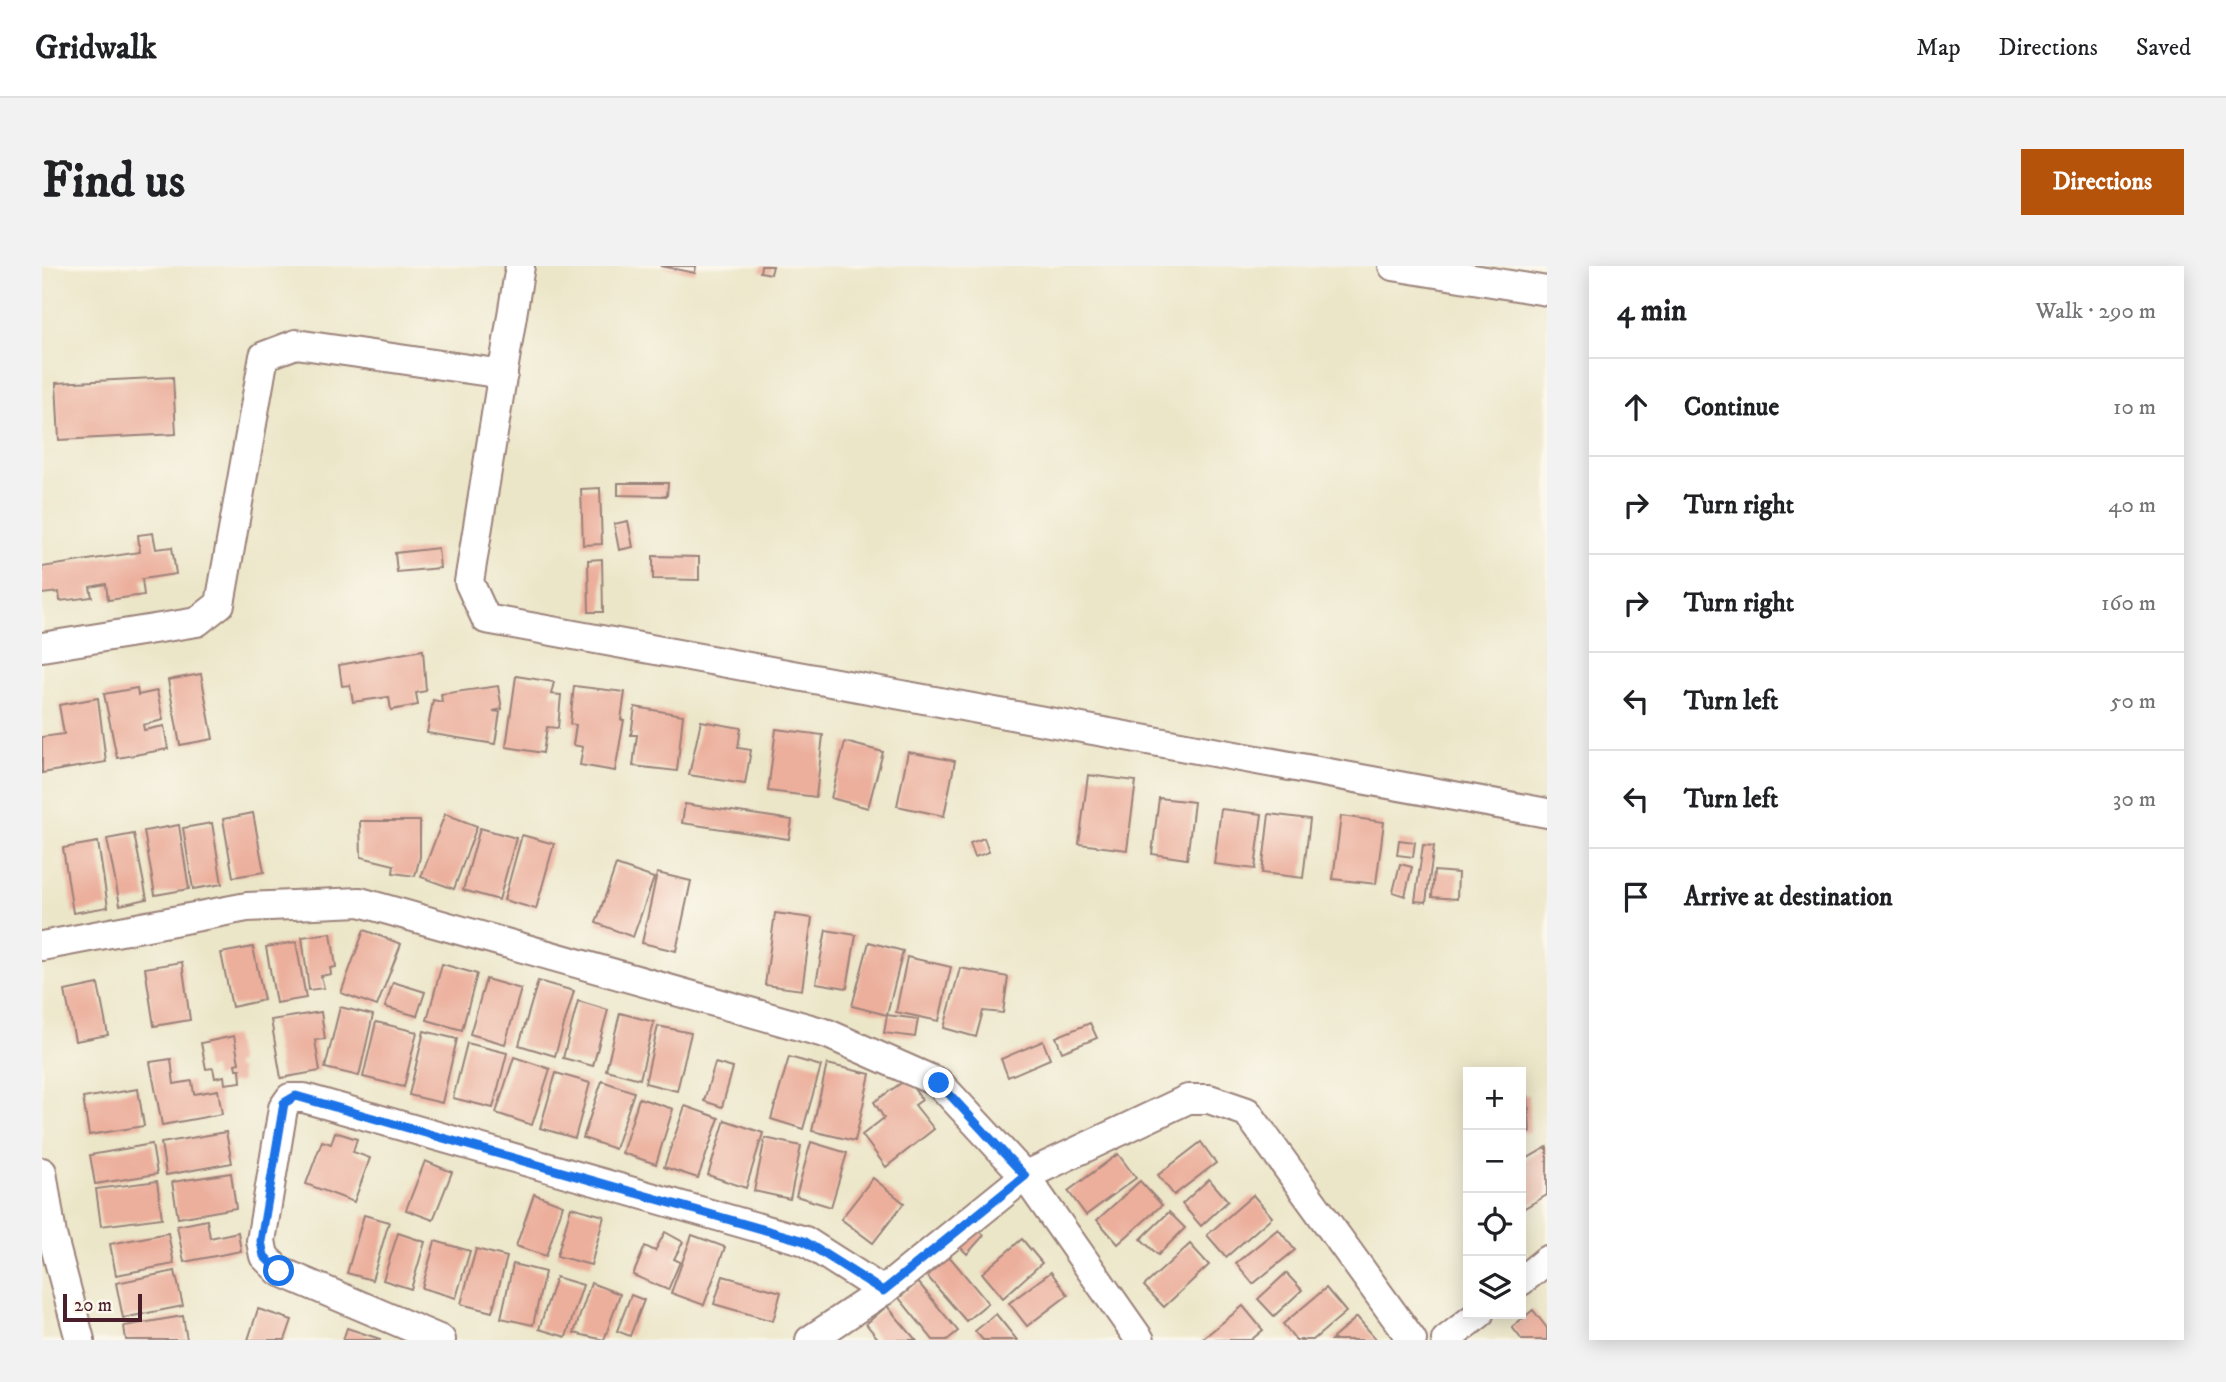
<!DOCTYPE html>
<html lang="en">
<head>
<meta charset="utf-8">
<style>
	body { margin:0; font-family:"IM FELL DW Pica",serif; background:#f2f2f2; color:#202124 }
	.controls { position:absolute; right:21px; bottom:21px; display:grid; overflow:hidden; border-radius:0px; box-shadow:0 4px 18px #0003 }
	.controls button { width:63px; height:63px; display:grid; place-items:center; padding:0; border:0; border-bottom:2px solid #e0e0e0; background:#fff; color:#202124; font:35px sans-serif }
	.scale { position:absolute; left:21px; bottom:18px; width:79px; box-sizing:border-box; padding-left:7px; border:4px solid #4a1f2b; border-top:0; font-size:19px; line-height:24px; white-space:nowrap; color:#4a1f2b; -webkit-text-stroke:5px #fbf7ec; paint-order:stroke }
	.stop { position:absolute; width:21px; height:21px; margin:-16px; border:5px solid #1a73e8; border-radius:50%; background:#fff }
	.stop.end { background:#1a73e8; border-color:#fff; box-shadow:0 2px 7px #0008 }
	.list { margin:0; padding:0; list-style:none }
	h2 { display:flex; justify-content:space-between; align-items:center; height:91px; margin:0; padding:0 28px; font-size:30px }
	h2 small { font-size:23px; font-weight:400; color:#757577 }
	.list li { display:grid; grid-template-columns:46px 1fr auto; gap:21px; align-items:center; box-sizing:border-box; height:98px; padding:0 28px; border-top:2px solid #e0e0e0 }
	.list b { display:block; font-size:26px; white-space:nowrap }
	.list em { font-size:23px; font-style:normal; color:#757577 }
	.icon { flex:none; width:38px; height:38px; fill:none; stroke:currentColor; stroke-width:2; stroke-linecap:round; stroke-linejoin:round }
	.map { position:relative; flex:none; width:1505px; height:1074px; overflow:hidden; border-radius:0px }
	header { display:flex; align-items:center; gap:42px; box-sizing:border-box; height:98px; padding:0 35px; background:#fff; border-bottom:2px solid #e0e0e0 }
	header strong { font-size:33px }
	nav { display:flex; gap:38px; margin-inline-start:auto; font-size:24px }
	.intro { display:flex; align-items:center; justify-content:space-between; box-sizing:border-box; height:168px; padding:0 42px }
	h1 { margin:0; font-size:49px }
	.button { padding:18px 32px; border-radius:0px; background:#b45309; color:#fff; font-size:24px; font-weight:700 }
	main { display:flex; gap:42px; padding:0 42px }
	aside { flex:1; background:#fff; border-radius:0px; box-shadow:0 4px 18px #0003 }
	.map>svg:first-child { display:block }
</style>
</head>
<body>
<header>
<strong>Gridwalk</strong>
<nav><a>Map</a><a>Directions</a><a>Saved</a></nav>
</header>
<div class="intro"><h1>Find us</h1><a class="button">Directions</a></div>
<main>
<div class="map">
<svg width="1505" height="1074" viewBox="0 0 1505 1074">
	<rect width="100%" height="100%" fill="#fbf7ec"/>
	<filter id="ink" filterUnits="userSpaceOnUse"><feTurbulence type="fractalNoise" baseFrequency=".0143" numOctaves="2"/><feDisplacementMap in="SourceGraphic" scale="14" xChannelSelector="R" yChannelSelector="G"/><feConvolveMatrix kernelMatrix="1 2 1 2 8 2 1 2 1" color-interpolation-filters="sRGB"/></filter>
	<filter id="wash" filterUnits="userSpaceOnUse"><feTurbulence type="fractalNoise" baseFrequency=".00686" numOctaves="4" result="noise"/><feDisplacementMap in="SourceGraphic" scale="28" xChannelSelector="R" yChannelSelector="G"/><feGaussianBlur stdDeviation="1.57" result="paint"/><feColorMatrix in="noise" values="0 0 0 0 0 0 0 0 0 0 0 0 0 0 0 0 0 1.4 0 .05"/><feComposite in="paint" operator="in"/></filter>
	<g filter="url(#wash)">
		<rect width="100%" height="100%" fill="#ece6c9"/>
		<g id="blocks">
			<g fill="#ecaf9c">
				<path d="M618,0H654L653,7Z"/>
				<path d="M719,0H731L729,8L718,6Z"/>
				<path d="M131,111L134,168L17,174L14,117Z"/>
				<path d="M576,217H626L625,230L576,229Z"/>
				<path d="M558,222L560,278L541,279L539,223Z"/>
				<path d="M586,255L591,281L577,284L572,258Z"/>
				<path d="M111,267L114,283L130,281L134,308L100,313L102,329L66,334L64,318L48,321L50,331L18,335L17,326L0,328V301L98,286L96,269Z"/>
				<path d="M396,282L398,302L355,306L353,287Z"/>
				<path d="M611,290L657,291V314L611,313Z"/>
				<path d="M560,293L561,346H547L546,294Z"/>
				<path d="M381,384L384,425L374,427L376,439L349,444L347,431L311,436L308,419L300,420L297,399Z"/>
				<path d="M159,408L171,473L138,479L126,414Z"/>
				<path d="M474,410L512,416L509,428L519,429L516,462L505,461L501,487L464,481Z"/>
				<path d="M456,420L460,443L451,445L458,446L453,478L385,467L391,434L400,436L399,428Z"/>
				<path d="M532,420L583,426L579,454H582L573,505L538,499L541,481L531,479L534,459L528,458Z"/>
				<path d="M95,422L96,429L115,425L121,454L101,459L102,464L122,460L126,483L75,492L62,428Z"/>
				<path d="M56,432L64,496L0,507V471L22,468L17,439Z"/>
				<path d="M593,441L641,449L635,505L591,500L595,469H589Z"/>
				<path d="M659,455L699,462L696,482L709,484L703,518L647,509Z"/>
				<path d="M734,463L781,469L774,531L726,525Z"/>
				<path d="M803,476L841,486L826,542L789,532Z"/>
				<path d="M866,486L913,495L902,550L855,540Z"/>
				<path d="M1046,509L1094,515L1085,584L1037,578Z"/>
				<path d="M1117,532L1152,536L1145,593L1110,588Z"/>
				<path d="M643,538L750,554L747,573L640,557Z"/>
				<path d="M1179,543L1220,548L1213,603L1172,598Z"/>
				<path d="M211,547L222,606L191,611L181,553Z"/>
				<path d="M403,548L435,560L412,623L379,611Z"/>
				<path d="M1227,548L1268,553L1261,612L1220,607Z"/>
				<path d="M1299,550L1342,556L1334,618L1291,613Z"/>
				<path d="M318,555H378V591L373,610L351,607L352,599L319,591Z"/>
				<path d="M170,557L180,618L151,623L141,562Z"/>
				<path d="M137,559L147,623L113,629L102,565Z"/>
				<path d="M438,562L474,572L457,634L421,624Z"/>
				<path d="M92,568L105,633L78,639L65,573Z"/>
				<path d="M480,569L512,578L494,643L462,634Z"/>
				<path d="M942,572L947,586L933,591L928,577Z"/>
				<path d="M1357,574L1373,576L1371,591L1355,589Z"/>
				<path d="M56,576L66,641L31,647L21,582Z"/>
				<path d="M1381,579L1392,580L1384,636L1373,635Z"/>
				<path d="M1358,598L1370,601L1363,630L1351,626Z"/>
				<path d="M574,599L612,612L591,671L554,657Z"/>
				<path d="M1392,605L1416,607L1415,633L1390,631Z"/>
				<path d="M615,607L649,615L634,685L600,677Z"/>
				<path d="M733,647L770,652L760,724L723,719Z"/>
				<path d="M322,664L359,678L335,740L299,727Z"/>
				<path d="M784,664L814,669L805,722L774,717Z"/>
				<path d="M289,667L294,701L288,702L289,708L279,710L282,722L267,724L260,671Z"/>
				<path d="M254,676L264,732L234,737L224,681Z"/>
				<path d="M827,676L861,685L845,749L810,740Z"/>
				<path d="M211,681L222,734L190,741L179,687Z"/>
				<path d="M865,691L909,701L897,755L854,746Z"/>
				<path d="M140,696L148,754L112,760L103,702Z"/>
				<path d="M400,698L435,708L420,764L385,754Z"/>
				<path d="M918,702L966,711L961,747L941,745L934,771L902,762Z"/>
				<path d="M444,713L479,723L463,778L428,768Z"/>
				<path d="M496,715L532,725L513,790L477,779Z"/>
				<path d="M351,716L383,726L375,750L343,741Z"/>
				<path d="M56,718L66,769L33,775L23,725Z"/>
				<path d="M536,735L566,744L551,800L521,792Z"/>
				<path d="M298,741L331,749L317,810L283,802Z"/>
				<path d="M279,746L283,773L273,774L278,805L239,812L229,754Z"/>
				<path d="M578,747L612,756L598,813L564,804Z"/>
				<path d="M845,749L876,753L873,771L842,767Z"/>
				<path d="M334,756L375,766L362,821L321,811Z"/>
				<path d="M1048,757L1055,772L1020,786L1014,771Z"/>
				<path d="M616,760L649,767L635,825L603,817Z"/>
				<path d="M382,765L415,773L400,837L367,829Z"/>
				<path d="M192,770L197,797L193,798L194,803H198L199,816L183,818L182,810L173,812L171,802L164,803L159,777Z"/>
				<path d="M1001,775L1008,793L966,811L959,793Z"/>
				<path d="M425,777L465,787L451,842L411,832Z"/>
				<path d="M472,791L508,803L490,859L454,847Z"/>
				<path d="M747,791L779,800L761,863L729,853Z"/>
				<path d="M129,793L132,818L150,815L152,828L176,824L180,848L120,859L108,796Z"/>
				<path d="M673,797L691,802L680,841L662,835Z"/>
				<path d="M785,798L828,808L813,875L770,865Z"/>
				<path d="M514,807L548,817L533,872L498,862Z"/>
				<path d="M865,813L880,834L873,839L892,863L844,901L820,869L842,852L832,836Z"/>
				<path d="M560,815L592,826L573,883L541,872Z"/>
				<path d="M96,823L102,860L47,869L41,832Z"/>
				<path d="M1479,829H1486L1488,866L1479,867Z"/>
				<path d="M597,832L631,843L614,898L580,887Z"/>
				<path d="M643,840L677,852L656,912L622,901Z"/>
				<path d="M683,854L721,867L704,922L666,909Z"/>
				<path d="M184,866L190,897L124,909L119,877Z"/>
				<path d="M293,866L315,873L311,886L328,892L312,936L264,918L280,875L289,878Z"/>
				<path d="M723,872L759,880L748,933L712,925Z"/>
				<path d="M769,876L805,887L789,941L754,930Z"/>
				<path d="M1159,876L1174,897L1132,929L1116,909Z"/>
				<path d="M110,878L115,908L53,918L48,889Z"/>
				<path d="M1505,881V929L1479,944V896Z"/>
				<path d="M1076,888L1094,912L1044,949L1026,925Z"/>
				<path d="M383,895L410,906L391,954L364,944Z"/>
				<path d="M189,907L194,942L136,952L130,916Z"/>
				<path d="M831,912L862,937L831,977L799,953Z"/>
				<path d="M1167,913L1186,935L1159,960L1140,938Z"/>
				<path d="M115,915L120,952L59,960L54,923Z"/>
				<path d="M1098,915L1120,939L1076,978L1055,954Z"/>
				<path d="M492,928L521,939L504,990L474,980Z"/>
				<path d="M1211,929L1230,951L1184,991L1165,969Z"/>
				<path d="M529,941L562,950L549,999L515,990Z"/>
				<path d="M1127,946L1143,962L1116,989L1099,973Z"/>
				<path d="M322,949L347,956L330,1014L305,1007Z"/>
				<path d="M165,954L168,972L196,966L199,985L142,996L135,960Z"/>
				<path d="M932,960L942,969L925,988L915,978Z"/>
				<path d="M1236,963L1253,984L1211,1018L1194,997Z"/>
				<path d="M623,966L641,976L632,993L638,996L626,1024L591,1009L603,980L613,985Z"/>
				<path d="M126,967L132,998L74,1009L68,978Z"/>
				<path d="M356,967L383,976L369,1023L341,1014Z"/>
				<path d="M650,969L683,981L662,1039L629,1027Z"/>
				<path d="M980,973L1000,997L961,1032L940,1007Z"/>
				<path d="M393,975L428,985L414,1032L380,1022Z"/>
				<path d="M1148,978L1167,999L1122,1041L1102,1020Z"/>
				<path d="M434,983L465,991L450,1046L419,1038Z"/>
				<path d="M907,990L946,1037L924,1055L885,1010Z"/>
				<path d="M471,998L503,1006L491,1059L459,1052Z"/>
				<path d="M133,1005L141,1040L81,1052L74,1017Z"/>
				<path d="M1009,1006L1026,1029L985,1060L967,1037Z"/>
				<path d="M1244,1007L1260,1024L1232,1050L1216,1033Z"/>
				<path d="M681,1010L739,1026L731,1055L672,1038Z"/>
				<path d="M514,1011L541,1019L524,1071L497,1063Z"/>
				<path d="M876,1016L916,1065L905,1074H891L857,1032Z"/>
				<path d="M549,1017L578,1028L562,1074L532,1067Z"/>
				<path d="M1284,1022L1304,1046L1271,1074H1254L1241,1058Z"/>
				<path d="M589,1029L602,1034L588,1070L575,1065Z"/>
				<path d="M845,1040L874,1074H837L824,1058Z"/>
				<path d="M1201,1040L1221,1064L1209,1074H1159Z"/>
				<path d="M216,1043L250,1054L243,1074H206Z"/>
				<path d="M1491,1044L1505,1062V1074H1480L1470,1061Z"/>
				<path d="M954,1048L975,1074H941L933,1065Z"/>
				<path d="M141,1050L145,1074H84L82,1060Z"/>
				<path d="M1315,1051L1335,1074H1289Z"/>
				<path d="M305,1062L338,1073V1074H301Z"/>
			</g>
		</g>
	</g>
	<g filter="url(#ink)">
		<use href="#blocks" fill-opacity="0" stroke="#9b827a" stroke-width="2"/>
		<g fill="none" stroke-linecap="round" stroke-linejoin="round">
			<defs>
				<g id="minor">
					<path d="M478,0L427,316L444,353L1505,547"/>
					<path d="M1351,0L1505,25"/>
					<path d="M0,381L155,356L178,338L222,90L254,78L461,108"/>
					<path d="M0,680L205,641L318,636L786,768L897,817L983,910L1098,1074"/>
					<path d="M0,906L10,969L38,1074"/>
					<path d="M1479,1015L1505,994"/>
					<path d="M399,1074L237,1005L222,990L219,975L241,842L248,832H262L763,975L841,1025"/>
					<path d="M768,1074L841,1025L983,910L1146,833H1167L1205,846L1370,1074"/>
					<path d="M1404,1074L1437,1048"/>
				</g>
			</defs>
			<use href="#minor" stroke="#9b827a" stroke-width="32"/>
			<use href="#minor" stroke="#fff" stroke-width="28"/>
		</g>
	</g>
	<g fill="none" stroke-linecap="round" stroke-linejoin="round" filter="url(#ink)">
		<path stroke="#1a73e8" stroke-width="9" d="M237,1005L222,990L219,975L242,837L254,830L762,975L841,1025L983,910L897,817"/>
	</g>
</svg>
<div class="controls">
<button>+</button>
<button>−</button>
<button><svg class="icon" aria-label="locate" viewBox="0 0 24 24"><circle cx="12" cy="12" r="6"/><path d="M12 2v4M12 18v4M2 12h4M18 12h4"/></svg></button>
<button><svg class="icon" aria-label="layers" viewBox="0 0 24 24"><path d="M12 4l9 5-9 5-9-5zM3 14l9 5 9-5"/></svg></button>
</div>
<div class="scale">20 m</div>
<div class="stop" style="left:237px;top:1005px"></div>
<div class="stop end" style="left:897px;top:817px"></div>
</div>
<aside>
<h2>4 min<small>Walk · 290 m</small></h2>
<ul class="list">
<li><svg class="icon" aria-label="ahead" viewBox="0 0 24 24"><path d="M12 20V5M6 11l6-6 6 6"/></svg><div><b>Continue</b></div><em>10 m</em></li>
<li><svg class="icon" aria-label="right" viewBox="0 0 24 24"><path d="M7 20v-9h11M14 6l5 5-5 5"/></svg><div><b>Turn right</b></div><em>40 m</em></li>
<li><svg class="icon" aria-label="right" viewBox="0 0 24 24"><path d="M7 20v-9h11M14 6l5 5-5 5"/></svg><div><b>Turn right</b></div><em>160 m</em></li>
<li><svg class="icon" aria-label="left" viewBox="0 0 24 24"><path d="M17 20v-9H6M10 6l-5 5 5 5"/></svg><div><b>Turn left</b></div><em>50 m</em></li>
<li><svg class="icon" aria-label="left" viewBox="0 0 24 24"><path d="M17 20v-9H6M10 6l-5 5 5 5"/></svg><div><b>Turn left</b></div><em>30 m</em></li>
<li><svg class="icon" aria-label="arrive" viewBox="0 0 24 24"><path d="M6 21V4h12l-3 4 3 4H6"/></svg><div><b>Arrive at destination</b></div></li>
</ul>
</aside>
</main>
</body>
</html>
